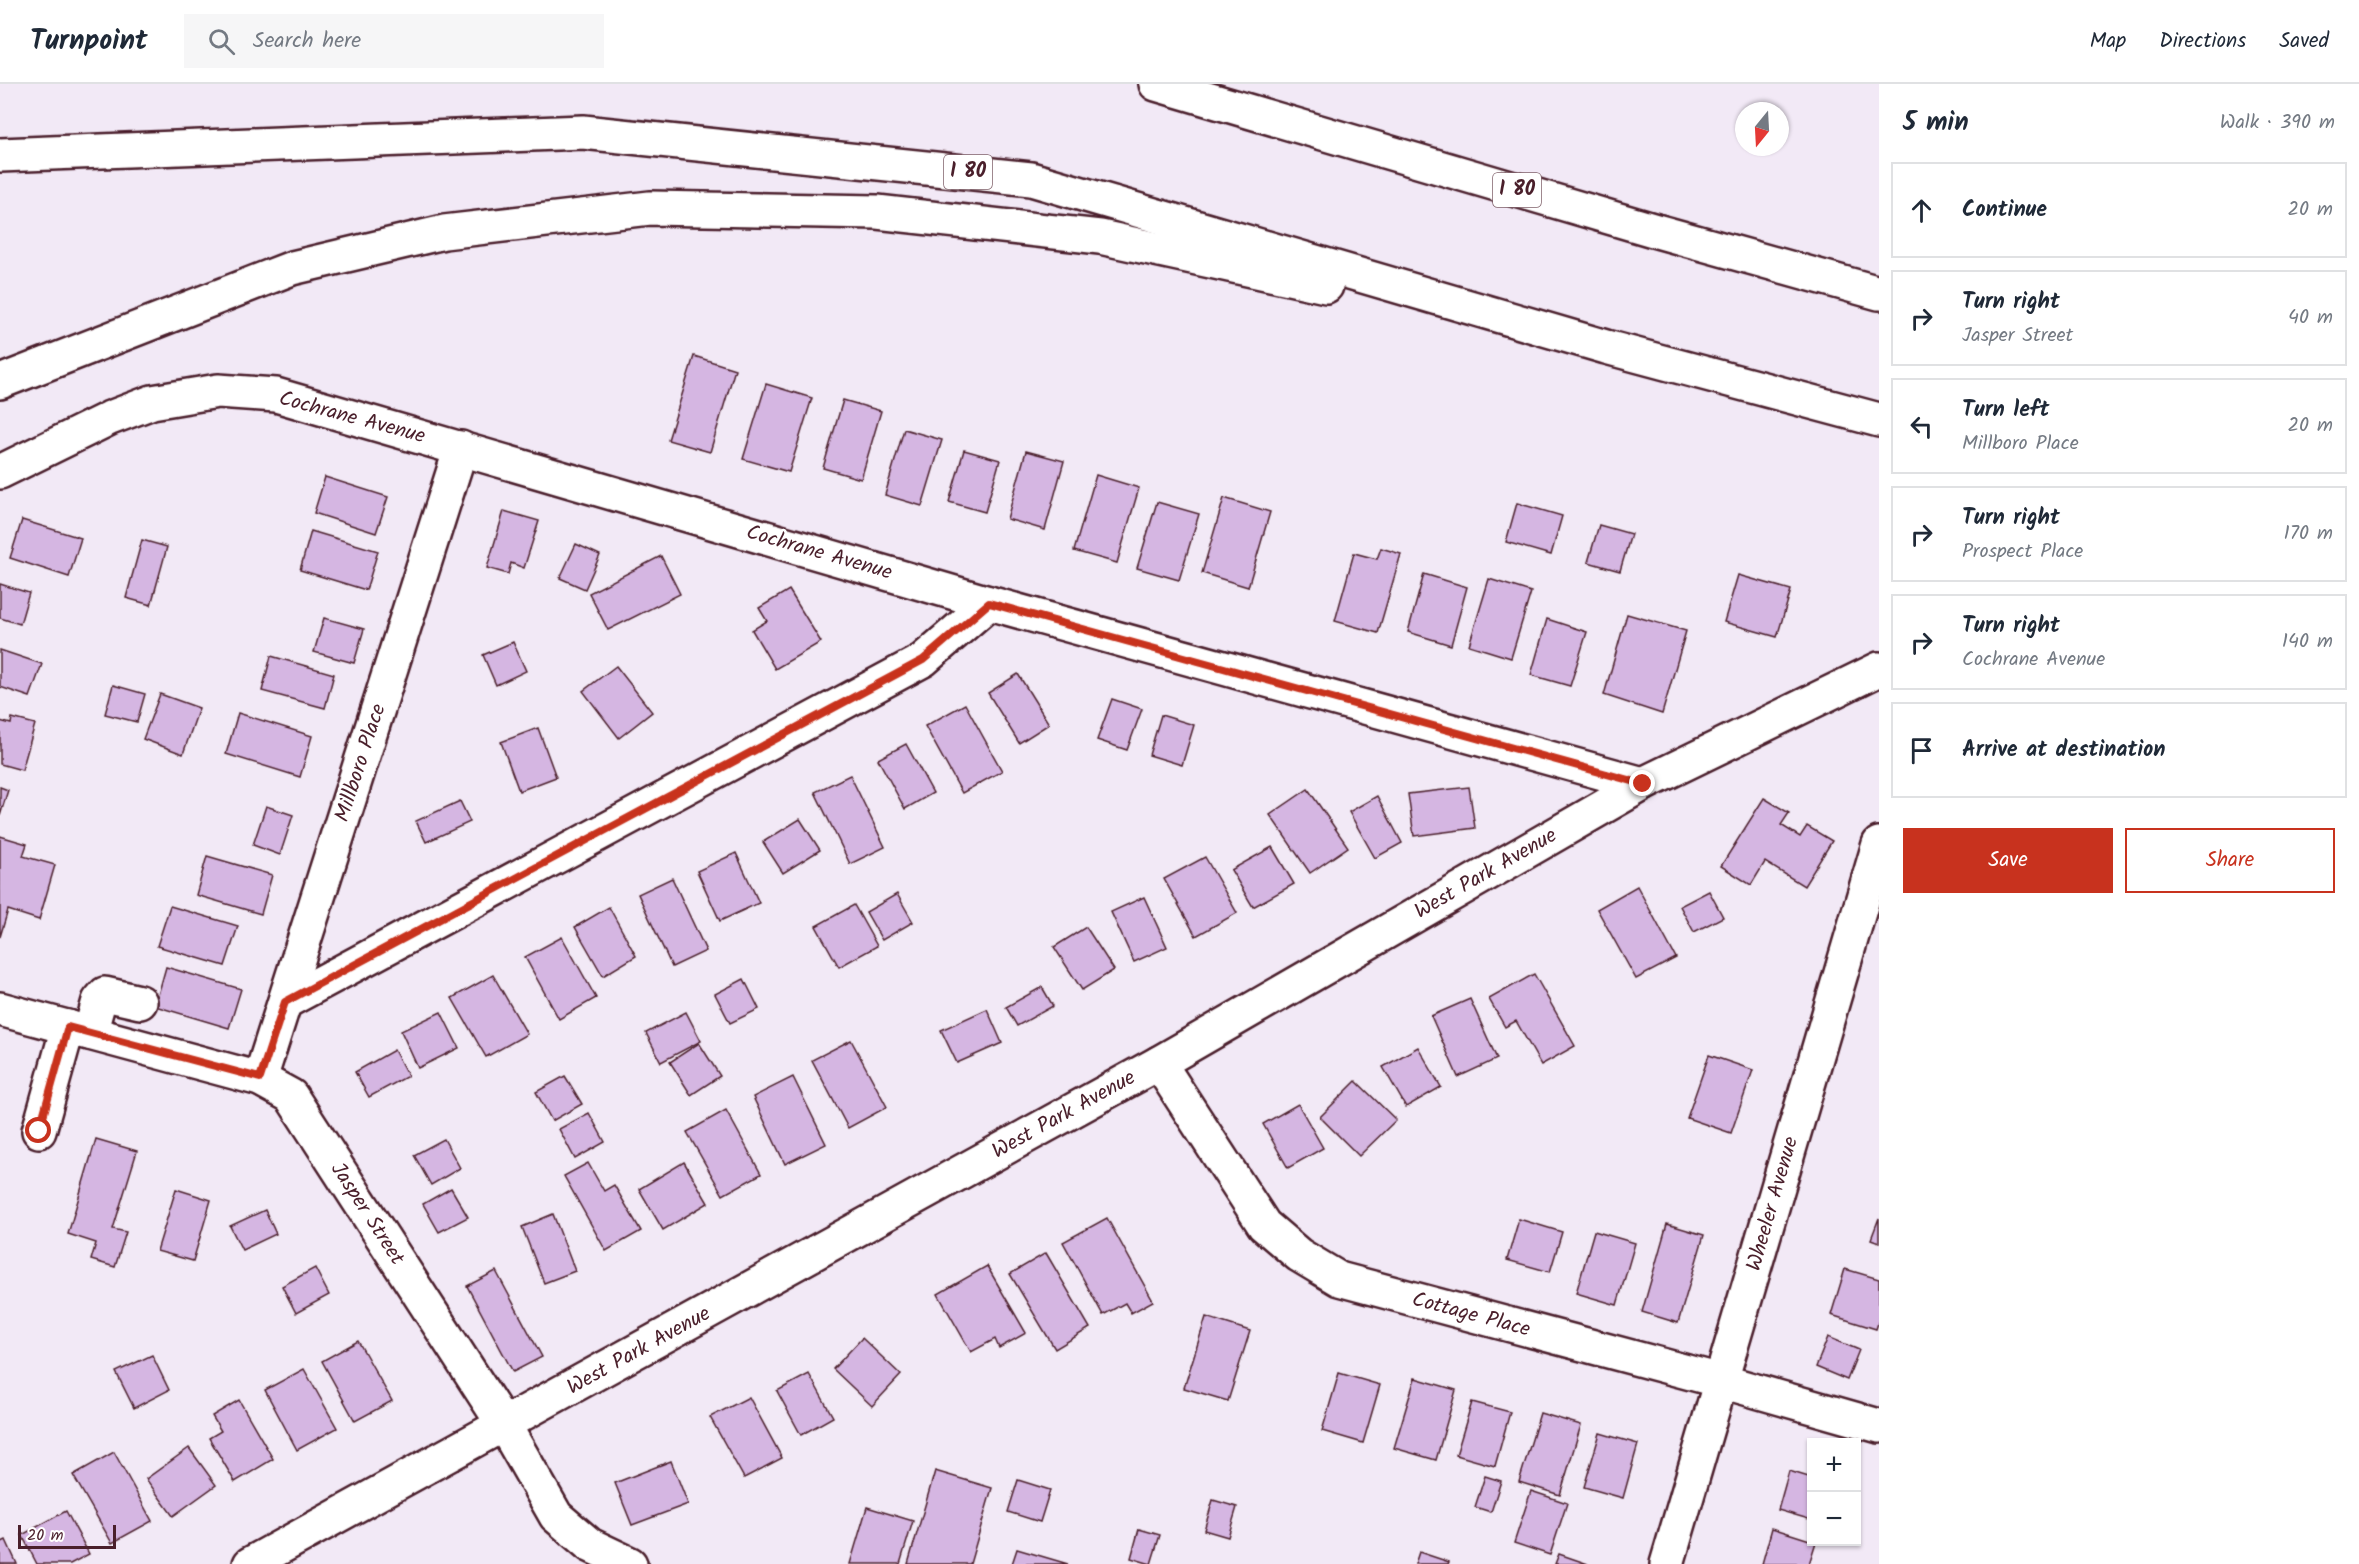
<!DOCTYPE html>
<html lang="en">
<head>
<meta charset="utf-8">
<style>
	body { margin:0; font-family:Kalam,sans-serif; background:#f6f6f7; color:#1f2937 }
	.controls { position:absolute; right:18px; bottom:18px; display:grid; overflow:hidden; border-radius:0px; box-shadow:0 2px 4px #0004 }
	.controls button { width:54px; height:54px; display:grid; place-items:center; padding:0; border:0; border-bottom:2px solid #e0e1e3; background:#fff; color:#1f2937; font:30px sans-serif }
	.compass { position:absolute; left:1735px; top:18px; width:54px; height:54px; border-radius:50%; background:#fff; box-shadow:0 2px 4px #0004; rotate:198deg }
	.scale { position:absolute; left:18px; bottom:15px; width:98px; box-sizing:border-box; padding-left:6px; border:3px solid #4a1f2b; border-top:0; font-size:16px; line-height:21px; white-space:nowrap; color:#4a1f2b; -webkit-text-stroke:4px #fff; paint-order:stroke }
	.stop { position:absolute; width:18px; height:18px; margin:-14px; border:4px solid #c8321e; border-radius:50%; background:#fff }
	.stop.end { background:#c8321e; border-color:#fff; box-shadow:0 2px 6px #0008 }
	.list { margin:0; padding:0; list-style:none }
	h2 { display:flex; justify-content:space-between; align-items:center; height:78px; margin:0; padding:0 24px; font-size:26px }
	h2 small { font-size:20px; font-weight:400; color:#747a83 }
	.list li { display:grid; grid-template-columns:39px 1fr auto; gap:18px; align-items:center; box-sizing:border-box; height:96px; margin:0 12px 12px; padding:0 12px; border:2px solid #e0e1e3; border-radius:0px }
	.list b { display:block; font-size:22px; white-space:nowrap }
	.list p { margin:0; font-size:20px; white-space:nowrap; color:#747a83 }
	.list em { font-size:20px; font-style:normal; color:#747a83 }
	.actions { display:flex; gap:12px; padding:18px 24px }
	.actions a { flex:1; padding:14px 0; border:2px solid #c8321e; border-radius:0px; text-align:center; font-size:21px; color:#c8321e }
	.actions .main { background:#c8321e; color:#fff }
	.icon { flex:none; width:33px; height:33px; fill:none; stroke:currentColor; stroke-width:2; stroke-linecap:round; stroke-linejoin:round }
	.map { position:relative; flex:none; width:1879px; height:1480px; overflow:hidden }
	header { display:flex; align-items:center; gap:36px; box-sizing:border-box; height:84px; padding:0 30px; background:#fff; border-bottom:2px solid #e0e1e3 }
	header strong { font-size:28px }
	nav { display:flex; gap:33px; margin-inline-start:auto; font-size:21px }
	.search { width:420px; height:54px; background:#f6f6f7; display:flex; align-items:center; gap:15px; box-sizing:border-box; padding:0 21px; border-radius:0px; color:#747a83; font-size:22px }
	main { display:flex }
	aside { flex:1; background:#fff }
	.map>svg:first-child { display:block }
</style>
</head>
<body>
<header>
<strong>Turnpoint</strong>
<div class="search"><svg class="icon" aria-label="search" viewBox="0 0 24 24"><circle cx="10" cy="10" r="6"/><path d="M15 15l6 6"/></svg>Search here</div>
<nav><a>Map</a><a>Directions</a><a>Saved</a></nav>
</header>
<main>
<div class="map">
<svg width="1879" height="1480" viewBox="0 0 1879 1480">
	<rect width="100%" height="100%" fill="#f2e9f6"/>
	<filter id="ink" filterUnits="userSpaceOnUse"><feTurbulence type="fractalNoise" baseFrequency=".0167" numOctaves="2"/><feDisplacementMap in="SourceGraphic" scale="12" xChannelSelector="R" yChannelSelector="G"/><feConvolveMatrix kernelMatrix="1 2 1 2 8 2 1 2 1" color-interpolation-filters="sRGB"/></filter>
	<g filter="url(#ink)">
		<g fill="#d5b6e2" stroke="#4a1f2b" stroke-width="1.5">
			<path d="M694,272L735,285L710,368L668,356Z"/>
			<path d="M766,300L812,314L789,388L743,375Z"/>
			<path d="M843,316L881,327L861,395L823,384Z"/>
			<path d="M904,345L942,356L922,422L885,411Z"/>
			<path d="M964,366L1000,376L985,428L949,418Z"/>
			<path d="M1026,367L1064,377L1045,446L1007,435Z"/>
			<path d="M1096,391L1139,404L1117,479L1074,467Z"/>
			<path d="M325,393L388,413L376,449L314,429Z"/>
			<path d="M1224,414L1270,428L1248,503L1202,489Z"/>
			<path d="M1157,418L1199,430L1179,496L1137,484Z"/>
			<path d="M1517,419L1562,432L1551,471L1506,458Z"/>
			<path d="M504,427L539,437L524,484L511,479L508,490L487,484Z"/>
			<path d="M22,436L81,454L69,493L10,474Z"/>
			<path d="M1599,441L1631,450L1620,487L1588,478Z"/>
			<path d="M311,447L378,467L366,506L300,486Z"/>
			<path d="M142,456L167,463L151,521L126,514Z"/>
			<path d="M576,460L600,471L585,505L560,494Z"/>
			<path d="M1381,464L1401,470L1378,549L1335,537L1354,469L1377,475Z"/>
			<path d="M661,472L680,510L608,546L589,509Z"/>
			<path d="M1424,490L1467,503L1451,561L1408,548Z"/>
			<path d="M1738,491L1791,506L1777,553L1724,538Z"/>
			<path d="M1489,495L1531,508L1511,574L1469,561Z"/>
			<path d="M0,500L29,509L20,540L0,534Z"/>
			<path d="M789,506L821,558L775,585L752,546L767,537L759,524Z"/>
			<path d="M1627,530L1686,547L1662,630L1604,611Z"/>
			<path d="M324,534L364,545L354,579L314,568Z"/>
			<path d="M1547,535L1587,548L1570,602L1531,591Z"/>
			<path d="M513,558L526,587L496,601L483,571Z"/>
			<path d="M0,566L42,580L30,613L0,603Z"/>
			<path d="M271,572L334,590L325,624L262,607Z"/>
			<path d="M616,582L652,628L619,654L583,607Z"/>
			<path d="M1018,590L1049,640L1019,659L988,609Z"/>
			<path d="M113,601L145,610L137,638L105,630Z"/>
			<path d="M160,610L199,624L183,670L143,655Z"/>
			<path d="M1112,615L1142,625L1127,666L1097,656Z"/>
			<path d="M965,620L1002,687L962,709L925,642Z"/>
			<path d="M238,629L312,652L300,693L226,670Z"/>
			<path d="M1161,631L1194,641L1182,681L1149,671Z"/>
			<path d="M12,634L35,640L22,686L0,680V637L11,640Z"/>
			<path d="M538,644L556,693L519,707L501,658Z"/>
			<path d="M906,660L933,709L905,725L878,675Z"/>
			<path d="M850,691L885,763L850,780L815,708Z"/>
			<path d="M0,703L8,706L0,732Z"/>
			<path d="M1469,703L1475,744L1414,752L1408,710Z"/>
			<path d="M1308,705L1348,763L1310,789L1270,731Z"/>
			<path d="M1377,712L1402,759L1375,774L1349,728Z"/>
			<path d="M1764,714L1789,729L1781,741L1800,753L1807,742L1832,757L1804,802L1765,778L1751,801L1721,782Z"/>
			<path d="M460,717L470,738L426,758L416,737Z"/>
			<path d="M266,722L293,731L280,771L253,761Z"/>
			<path d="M800,735L820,766L783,789L763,758Z"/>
			<path d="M0,752L27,760L23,772L55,781L39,836L8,826L0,853Z"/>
			<path d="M1272,763L1294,800L1253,823L1231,786Z"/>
			<path d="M736,769L759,819L720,837L697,787Z"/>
			<path d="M207,772L272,791L261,830L196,811Z"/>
			<path d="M1205,773L1237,829L1196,852L1164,795Z"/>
			<path d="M672,794L706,867L672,883L638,810Z"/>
			<path d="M1637,802L1676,874L1636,895L1597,825Z"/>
			<path d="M1709,807L1723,833L1694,848L1680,822Z"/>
			<path d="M897,810L913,838L882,856L866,828Z"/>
			<path d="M1144,813L1167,863L1134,878L1111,828Z"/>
			<path d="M854,821L877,862L839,883L816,842Z"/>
			<path d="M170,822L238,842L225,882L157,862Z"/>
			<path d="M609,823L636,872L603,892L575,843Z"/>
			<path d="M1086,843L1114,886L1082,906L1054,863Z"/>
			<path d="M562,853L596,914L559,935L525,873Z"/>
			<path d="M166,883L241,905L229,944L155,922Z"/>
			<path d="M1534,890L1575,962L1541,981L1516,937L1505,943L1489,915Z"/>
			<path d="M493,891L527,950L486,973L452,914Z"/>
			<path d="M744,895L759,925L730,939L715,910Z"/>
			<path d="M1042,903L1053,922L1017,942L1006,923Z"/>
			<path d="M1470,915L1497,975L1458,993L1431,932Z"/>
			<path d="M987,925L1002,959L957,979L941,946Z"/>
			<path d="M441,928L459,964L418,984L401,947Z"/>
			<path d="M686,928L701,957L661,978L646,949Z"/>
			<path d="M851,956L887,1023L848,1044L812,976Z"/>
			<path d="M699,959L720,992L691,1011L670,978Z"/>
			<path d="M1418,963L1441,1003L1406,1023L1383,983Z"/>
			<path d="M394,966L408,992L369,1013L355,988Z"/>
			<path d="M1709,971L1753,986L1731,1049L1687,1034Z"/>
			<path d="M565,992L582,1020L552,1037L536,1008Z"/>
			<path d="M793,993L826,1060L785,1080L753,1013Z"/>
			<path d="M1356,997L1396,1036L1359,1072L1320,1033Z"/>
			<path d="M1298,1020L1323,1064L1288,1084L1263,1040Z"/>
			<path d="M726,1026L761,1090L723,1111L687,1048Z"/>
			<path d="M589,1029L605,1058L575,1075L559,1045Z"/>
			<path d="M96,1055L137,1067L113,1145L126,1148L115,1183L91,1176L96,1159L68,1150Z"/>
			<path d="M444,1055L460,1084L431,1101L414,1071Z"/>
			<path d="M684,1078L708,1119L663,1146L639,1105Z"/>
			<path d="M588,1079L604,1107L614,1101L641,1147L606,1167L564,1092Z"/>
			<path d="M451,1104L468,1133L439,1148L423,1120Z"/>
			<path d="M176,1105L211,1116L193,1177L157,1167Z"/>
			<path d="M265,1126L276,1150L242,1166L230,1142Z"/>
			<path d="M553,1130L575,1187L544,1199L522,1143Z"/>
			<path d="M1107,1134L1153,1217L1131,1229L1125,1219L1103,1231L1063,1158Z"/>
			<path d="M1879,1134V1158L1871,1155Z"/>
			<path d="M1519,1135L1562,1148L1550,1188L1507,1176Z"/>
			<path d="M1667,1140L1704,1151L1678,1239L1642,1228Z"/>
			<path d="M1594,1147L1635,1159L1617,1221L1576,1209Z"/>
			<path d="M1046,1169L1090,1244L1055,1265L1010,1190Z"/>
			<path d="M987,1182L1026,1249L999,1264L995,1255L971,1268L938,1210Z"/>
			<path d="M315,1184L329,1211L296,1229L282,1202Z"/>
			<path d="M1845,1185L1879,1195V1236L1876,1245L1831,1231Z"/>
			<path d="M496,1187L542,1273L513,1288L467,1202Z"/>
			<path d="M1206,1233L1250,1247L1228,1317L1184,1304Z"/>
			<path d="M1828,1253L1859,1266L1847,1296L1816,1283Z"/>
			<path d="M862,1254L901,1291L872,1322L833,1285Z"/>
			<path d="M358,1257L392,1317L355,1337L322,1277Z"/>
			<path d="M152,1271L169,1306L134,1324L116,1288Z"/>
			<path d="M304,1285L337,1344L297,1366L265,1306Z"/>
			<path d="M1339,1289L1380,1301L1363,1359L1322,1347Z"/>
			<path d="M809,1290L833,1333L801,1351L777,1307Z"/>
			<path d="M1415,1294L1456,1306L1436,1376L1394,1364Z"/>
			<path d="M749,1313L782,1374L744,1394L710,1333Z"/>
			<path d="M239,1316L273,1375L235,1398L209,1354L221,1347L212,1332Z"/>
			<path d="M1472,1318L1510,1328L1495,1382L1456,1371Z"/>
			<path d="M1540,1329L1581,1341L1560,1411L1519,1398Z"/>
			<path d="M1600,1349L1638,1360L1623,1414L1584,1403Z"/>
			<path d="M189,1364L216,1401L173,1432L146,1395Z"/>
			<path d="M114,1368L152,1437L112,1459L73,1391Z"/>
			<path d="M671,1377L688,1420L632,1441L615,1399Z"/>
			<path d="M935,1387L992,1404L970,1480H908Z"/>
			<path d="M1789,1387L1812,1394V1436L1778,1426Z"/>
			<path d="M1485,1392L1501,1397L1491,1428L1475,1423Z"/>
			<path d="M1018,1396L1050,1406L1040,1438L1008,1428Z"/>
			<path d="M1531,1407L1567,1419L1550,1471L1514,1459Z"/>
			<path d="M1213,1416L1237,1423L1228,1453L1204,1446Z"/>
			<path d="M867,1423L913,1437L900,1480H850Z"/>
			<path d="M66,1427L89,1470L70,1480H37L22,1451Z"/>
			<path d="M1772,1444L1816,1458L1809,1480H1762Z"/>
			<path d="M1139,1445L1160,1451L1151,1480L1131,1474Z"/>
			<path d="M6,1456L17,1480H0V1459Z"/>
			<path d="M1017,1465L1068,1480H1012Z"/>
			<path d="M1419,1468L1449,1478L1448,1480H1415Z"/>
			<path d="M1559,1470L1588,1480H1555Z"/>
		</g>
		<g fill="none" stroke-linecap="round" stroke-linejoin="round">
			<defs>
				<g id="minor">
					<path d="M0,388L110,334L152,318L218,307L276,311L989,519L1643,700"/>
					<path d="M285,918L923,576L989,519"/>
					<path d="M0,925L260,995L291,1012L504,1341L556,1432L590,1461L630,1480"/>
					<path d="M90,949L99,917L105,910L140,918"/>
					<path d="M1159,979L1264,1141L1299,1171L1339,1195L1721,1297L1879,1342"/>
					<path d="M260,995L461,364"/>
					<path d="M39,1047L68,943"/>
					<path d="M250,1480L1159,979L1643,700L1879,585"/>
					<path d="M1667,1480L1879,760"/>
				</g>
				<g id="highway">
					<path d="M1156,0L1653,146L1879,209"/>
					<path d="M0,71L583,48L1031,95L1606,263L1879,336"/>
					<path d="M0,298L292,184L444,148L650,124L877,128L1100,153L1326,202"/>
				</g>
			</defs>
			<use href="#minor" stroke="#4a1f2b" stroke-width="38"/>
			<use href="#highway" stroke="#4a1f2b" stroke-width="38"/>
			<use href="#minor" stroke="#fff" stroke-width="33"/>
			<use href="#highway" stroke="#fff" stroke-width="33"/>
		</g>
	</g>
	<g fill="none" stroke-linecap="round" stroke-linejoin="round" filter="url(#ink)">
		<path stroke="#c8321e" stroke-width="8" d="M39,1047L68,943L260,994L285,918L923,576L989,519L1643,700"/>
	</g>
	<g text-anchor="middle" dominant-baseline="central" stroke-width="5" stroke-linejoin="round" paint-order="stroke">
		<g fill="#fff" stroke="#80626b" stroke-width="1.5">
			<rect x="944" y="71" width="48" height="34" rx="4.5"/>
			<rect x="1493" y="89" width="48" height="34" rx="4.5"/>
		</g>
		<g font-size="20" font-weight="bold" fill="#4a1f2b">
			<text x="968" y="88">I 80</text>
			<text x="1517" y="106">I 80</text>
		</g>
		<g font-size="21" fill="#4a1f2b" stroke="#fff">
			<text transform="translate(352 334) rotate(15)">Cochrane Avenue</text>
			<text transform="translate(819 469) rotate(16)">Cochrane Avenue</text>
			<text transform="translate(361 679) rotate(-72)">Millboro Place</text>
			<text transform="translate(1486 790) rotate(-30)">West Park Avenue</text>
			<text transform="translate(1064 1031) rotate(-29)">West Park Avenue</text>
			<text transform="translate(1773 1120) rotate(-74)">Wheeler Avenue</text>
			<text transform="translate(367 1130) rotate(57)">Jasper Street</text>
			<text transform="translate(1471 1231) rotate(15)">Cottage Place</text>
			<text transform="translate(639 1267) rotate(-29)">West Park Avenue</text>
		</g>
	</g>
</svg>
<div class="controls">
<button>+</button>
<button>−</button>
</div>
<svg class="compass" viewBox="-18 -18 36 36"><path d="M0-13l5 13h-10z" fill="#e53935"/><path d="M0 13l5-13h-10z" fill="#747a83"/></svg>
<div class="scale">20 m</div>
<div class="stop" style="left:39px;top:1047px"></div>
<div class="stop end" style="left:1643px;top:700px"></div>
</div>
<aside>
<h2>5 min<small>Walk · 390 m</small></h2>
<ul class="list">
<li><svg class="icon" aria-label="ahead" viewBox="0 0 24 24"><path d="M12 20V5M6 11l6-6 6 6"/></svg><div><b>Continue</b></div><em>20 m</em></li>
<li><svg class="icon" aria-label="right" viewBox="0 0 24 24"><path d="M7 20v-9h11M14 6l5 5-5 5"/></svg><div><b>Turn right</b><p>Jasper Street</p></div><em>40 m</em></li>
<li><svg class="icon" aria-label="left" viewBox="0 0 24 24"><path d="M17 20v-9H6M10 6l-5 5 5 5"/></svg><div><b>Turn left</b><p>Millboro Place</p></div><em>20 m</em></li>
<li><svg class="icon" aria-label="right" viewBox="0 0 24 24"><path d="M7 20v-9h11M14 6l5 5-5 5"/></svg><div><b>Turn right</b><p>Prospect Place</p></div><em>170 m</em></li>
<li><svg class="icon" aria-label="right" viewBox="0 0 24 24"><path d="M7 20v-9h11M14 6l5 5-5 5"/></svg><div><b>Turn right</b><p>Cochrane Avenue</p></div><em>140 m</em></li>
<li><svg class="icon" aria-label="arrive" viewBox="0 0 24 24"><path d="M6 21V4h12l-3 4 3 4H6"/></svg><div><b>Arrive at destination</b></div></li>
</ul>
<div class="actions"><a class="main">Save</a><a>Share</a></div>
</aside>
</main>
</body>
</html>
